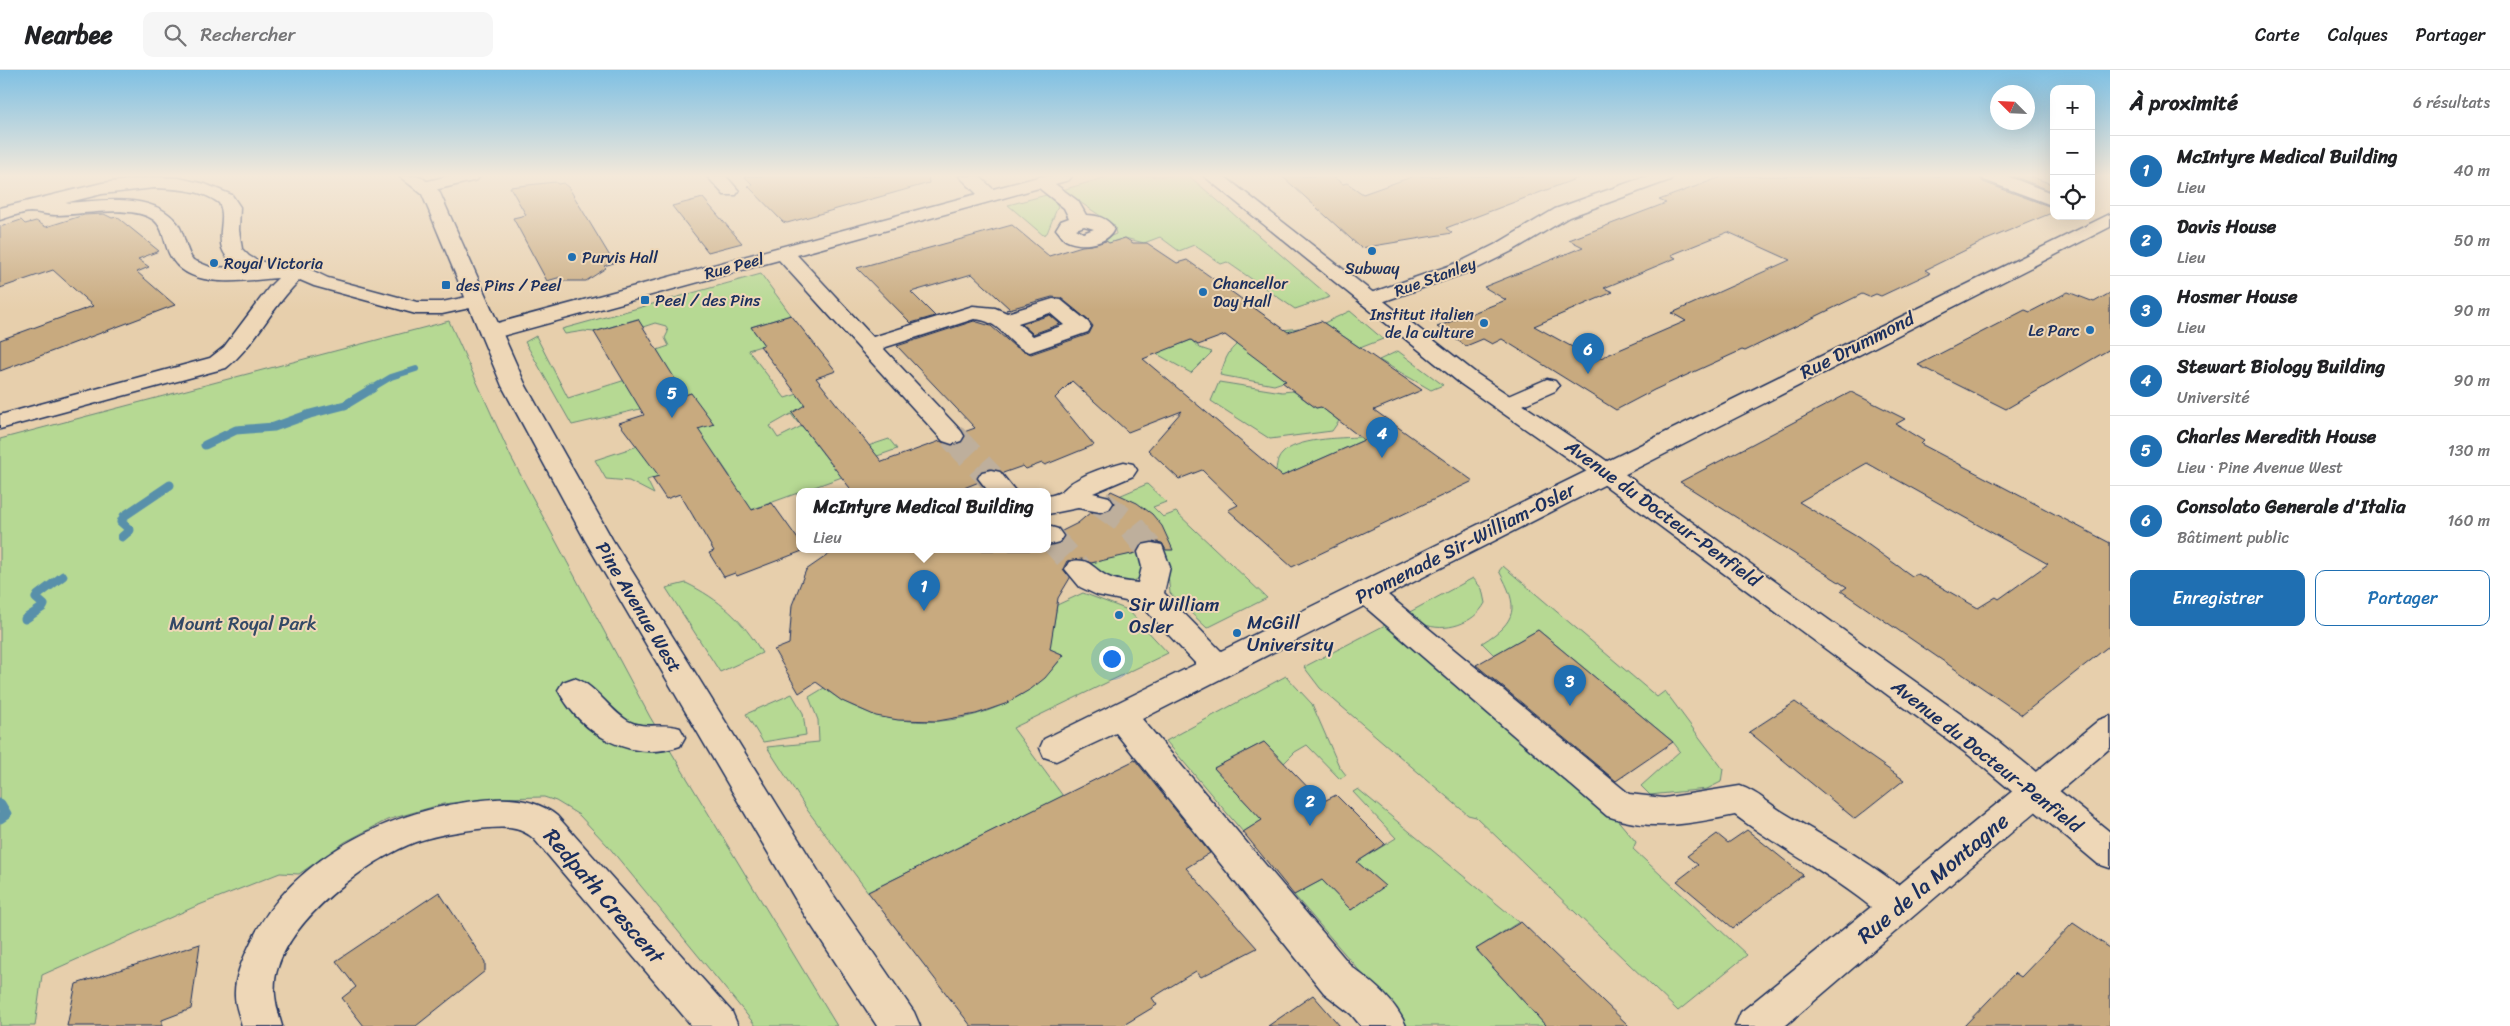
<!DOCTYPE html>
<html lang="fr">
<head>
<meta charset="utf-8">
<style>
	body { margin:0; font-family:Sriracha,sans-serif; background:#f6f6f6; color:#202124 }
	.controls { position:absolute; right:15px; top:15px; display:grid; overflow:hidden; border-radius:10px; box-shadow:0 5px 20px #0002 }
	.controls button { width:45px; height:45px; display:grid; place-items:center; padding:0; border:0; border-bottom:1px solid #e0e0e0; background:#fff; color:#202124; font:25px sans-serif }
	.compass { position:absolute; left:1990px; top:15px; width:45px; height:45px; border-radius:50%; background:#fff; box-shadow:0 5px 20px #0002; rotate:294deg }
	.you { position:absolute; left:1111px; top:588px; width:18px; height:18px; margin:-12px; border:4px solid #fff; border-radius:50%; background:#1a73e8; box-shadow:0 0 0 8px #1a73e833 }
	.badge { display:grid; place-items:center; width:32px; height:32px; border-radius:50%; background:#1f6fb2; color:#fff; font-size:16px; font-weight:700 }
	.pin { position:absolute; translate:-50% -41px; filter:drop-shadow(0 1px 2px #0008) }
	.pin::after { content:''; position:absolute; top:26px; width:18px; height:15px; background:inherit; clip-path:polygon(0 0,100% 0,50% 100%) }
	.popup { position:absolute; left:796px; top:418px; width:255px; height:65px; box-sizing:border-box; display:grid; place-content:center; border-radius:10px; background:#fff; filter:drop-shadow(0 1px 4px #0005); font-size:16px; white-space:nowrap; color:#757577 }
	.popup b { font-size:19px; color:#202124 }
	.popup::after { content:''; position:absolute; left:50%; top:100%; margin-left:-10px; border:10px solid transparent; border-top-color:#fff }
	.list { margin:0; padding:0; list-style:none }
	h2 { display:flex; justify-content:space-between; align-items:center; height:65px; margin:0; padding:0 20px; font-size:21px }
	h2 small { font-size:16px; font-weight:400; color:#757577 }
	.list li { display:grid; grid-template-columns:32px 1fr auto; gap:15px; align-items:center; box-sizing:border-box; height:70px; padding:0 20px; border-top:1px solid #e0e0e0 }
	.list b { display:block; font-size:19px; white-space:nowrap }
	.list p { margin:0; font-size:16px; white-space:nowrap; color:#757577 }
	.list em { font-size:16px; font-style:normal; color:#757577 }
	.actions { display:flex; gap:10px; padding:15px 20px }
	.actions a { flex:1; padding:11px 0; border:1px solid #1f6fb2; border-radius:10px; text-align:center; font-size:18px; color:#1f6fb2 }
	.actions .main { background:#1f6fb2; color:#fff }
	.icon { flex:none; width:28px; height:28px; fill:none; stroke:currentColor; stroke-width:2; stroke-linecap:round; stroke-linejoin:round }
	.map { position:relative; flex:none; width:2110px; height:956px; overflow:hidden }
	header { display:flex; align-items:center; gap:30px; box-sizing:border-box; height:70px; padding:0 25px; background:#fff; border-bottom:1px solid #e0e0e0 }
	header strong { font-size:24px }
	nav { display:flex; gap:28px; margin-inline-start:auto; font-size:18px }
	.search { width:350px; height:45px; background:#f6f6f6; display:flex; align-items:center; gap:12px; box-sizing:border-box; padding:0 18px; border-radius:10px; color:#757577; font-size:19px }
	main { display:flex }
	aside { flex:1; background:#fff }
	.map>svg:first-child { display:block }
</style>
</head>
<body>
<header>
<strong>Nearbee</strong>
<div class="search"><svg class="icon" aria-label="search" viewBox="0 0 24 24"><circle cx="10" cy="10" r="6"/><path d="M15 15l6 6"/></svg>Rechercher</div>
<nav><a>Carte</a><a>Calques</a><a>Partager</a></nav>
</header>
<main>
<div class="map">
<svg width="2110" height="956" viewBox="0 0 2110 956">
	<rect width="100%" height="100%" fill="#e7cfac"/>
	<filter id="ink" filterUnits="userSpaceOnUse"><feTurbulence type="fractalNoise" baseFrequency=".02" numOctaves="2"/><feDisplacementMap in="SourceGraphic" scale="10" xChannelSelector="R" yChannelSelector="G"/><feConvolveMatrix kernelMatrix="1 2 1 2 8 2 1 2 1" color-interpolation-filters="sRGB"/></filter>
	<g filter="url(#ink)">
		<g fill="#b6d993" stroke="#688478">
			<path d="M1111,106H1189L1330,227L1295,239L1227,192L1221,194L1194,175L1179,181L1160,167L1144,173L1125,168L1109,173L1104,169L1116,164L1114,155L1062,120Z"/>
			<path d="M1050,124L1058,136L1047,163L1043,165L1008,135Z"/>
			<path d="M761,204L791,245L751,257L764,275L748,280L785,328L817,318L840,339L798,353L791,344L770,356L778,368L802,356L831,394L871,380L868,376L889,369L897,379L838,400L842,407L701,458L693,446L738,431L730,406L717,387L647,410L654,424L629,411L606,409L595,390L647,373L691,323L640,339L572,355L525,272L536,266L568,328L667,297L657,280L669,276L665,268L668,262L666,256L655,253L643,257L637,249L594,262L584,261L565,264L562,259Z"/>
			<path d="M1350,241L1383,269L1360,278L1324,253Z"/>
			<path d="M449,251L511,387L650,647L837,956H756L608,776L579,745L556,731L544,727L495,728L443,734L387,750L345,772L299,804L280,803L194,837L42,905L35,956H0V369Z"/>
			<path d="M1146,255L1173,277L1191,270L1200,278L1212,282L1191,303L1134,271Z"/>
			<path d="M1299,258L1245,279L1286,311L1274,315L1220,305C1223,298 1225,289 1229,283C1242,262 1278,261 1299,258Z"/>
			<path d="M1398,281L1443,315L1431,320L1379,290Z"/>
			<path d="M1219,312L1282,322L1293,321L1316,338L1321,337L1339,351L1332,361L1270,369L1211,331Z"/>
			<path d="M1360,367L1364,370L1278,408L1276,406C1276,399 1276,390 1282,384C1296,368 1340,368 1360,367Z"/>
			<path d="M1147,414L1166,432L1153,437L1163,447L1176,442L1267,528L1207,558L1170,523L1167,496L1156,459L1119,426Z"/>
			<path d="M1139,483L1144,504C1124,523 1106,506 1088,494L1116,486Z"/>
			<path d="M1503,496L1657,627L1665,621L1723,699L1721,712L1707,719L1650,725L1641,716L1680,681L1673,672L1538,560L1494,585L1482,573C1518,551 1519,537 1499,501Z"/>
			<path d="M1473,508L1482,519L1485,533C1474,554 1445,563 1423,554C1417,552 1412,547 1406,544Z"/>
			<path d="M686,513C719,529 743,550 762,583L720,602L666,518Z"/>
			<path d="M1083,523L1128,540L1168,583L1013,658L1063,726L868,822L808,741L767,677L819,672L818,650L809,627L824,618C894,674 1011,658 1064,585L1043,576L1053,558L1057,535Z"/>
			<path d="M1389,553L1615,747L1636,772L1633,779L1747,885L1678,941L1476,747L1468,745L1320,618L1304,597Z"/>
			<path d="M1286,606L1312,634L1339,696L1346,705L1340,709L1307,675L1295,682L1284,693L1264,672L1214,698L1262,750L1243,762L1166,671Z"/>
			<path d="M792,624L803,643L806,665L763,672L746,644Z"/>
			<path d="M1358,719L1519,852L1476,879L1546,956H1407L1294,825L1322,810L1351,840L1384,816L1357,792L1396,768L1353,722Z"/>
		</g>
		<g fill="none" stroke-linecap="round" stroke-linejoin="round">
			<path stroke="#5890aa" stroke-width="6" d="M371,319L391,307L416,299"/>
			<g stroke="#5890aa" stroke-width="9">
				<path d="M205,375L236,360L274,357L310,344L345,335L373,318"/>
				<path d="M122,467L130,460L121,452L124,446L170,415"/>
				<path d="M25,549L43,537L44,535L36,528L38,525L63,506"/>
			</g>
			<path stroke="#5890aa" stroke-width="11" d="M0,734L6,744L0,748"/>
		</g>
		<g fill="#c8aa7f" stroke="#1b2f5e" fill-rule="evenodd">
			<path d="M744,106H928L929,113L787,153L783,152L748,116L753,115Z"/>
			<path d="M1282,106H1332L1343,114L1347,113L1363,124L1414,106H1578V108L1446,158L1452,163L1361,178Z"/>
			<path d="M1724,106H1979L1983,112L2054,138V142L1986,170L1925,200L1930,203L1881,226L1876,224L1869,227L1862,224L1745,281L1742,280L1654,320L1616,340L1502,269L1492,274L1483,269L1466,276L1437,257L1506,230L1484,217L1583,177L1569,170L1666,133L1659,130ZM1728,162L1790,190L1672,243L1686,251L1596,290L1534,256L1613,222L1604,218L1676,188L1671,185Z"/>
			<path d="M2013,106H2030L2054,115V122Z"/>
			<path d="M555,112L558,114L563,113L569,118L614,193L604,196L606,198L586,211H563L561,207L547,211L513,148L526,145L510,117Z"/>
			<path d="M703,128L742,173L708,182L672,136Z"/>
			<path d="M104,144L112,148L117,147L159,181L138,189L149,197L137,202L175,235L0,301V270L93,236L53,200L0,218V157L21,150L25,154L36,151L46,157L84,145Z"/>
			<path d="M1012,155L1049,186L1082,176L1092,175L1106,171L1109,173L1125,168L1133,173H1147L1177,193L1187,190L1288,262L1321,251L1422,320L1374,340L1473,411L1292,497L1228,440L1238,435L1202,400L1179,409L1148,380L1182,341L1128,362L1072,311L1055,328L1094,375L1045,395L1042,393L1026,399L1023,396L1003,403L991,398L982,400L976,408L979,412L954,422H853L792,343L805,335L760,276L764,275L751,257L791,245L836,301L816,308L882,392L940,371L951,376L962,373L966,367L964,362L975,358L897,276L974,251L991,256L1014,276L1031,284L1089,264L1093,256L1089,251L1061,228L1052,227L1006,240L1010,239L972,204L911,222L935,246L911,253L857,198ZM1225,265L1286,311L1282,312L1316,338L1321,337L1364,370L1282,406L1143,289L1191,270L1198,275Z"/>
			<path d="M2068,222L2094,232L2110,223V279L2006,339L1918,295L2025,240L2030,242Z"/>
			<path d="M1050,245L1060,254L1033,264L1022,254Z"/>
			<path d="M638,249L685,325L691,323L714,354L698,359L752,440L772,433L800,472V480H805L737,506L735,503L724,507L709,483L714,481L680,424L666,429L652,408L659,406L619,353L644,345L594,262Z"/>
			<path d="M1851,322L1905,349L1896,354L1924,371L1921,374L2110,473V575L2022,645L1841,521L1847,517L1680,412ZM1867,393L2048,494L1999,529L1996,527L1978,538L1918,504L1912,506L1859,468L1799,432Z"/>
			<path d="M1111,421L1137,433L1152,444L1162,456L1173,480H1166L1162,473L1152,471L1140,474L1136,483L1091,493L1082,489L1067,491L1063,499L1070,508L1058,528L1050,579L1064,585L1045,608L1031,619L1005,634L976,644L938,651L898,650L876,646L842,631L816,612L799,623L774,580L789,574L792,535L806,500L835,480H1048V477L1061,473L1065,466L1062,461L1078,453L1091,442L1101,444L1111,440L1115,434L1108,425Z"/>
			<path d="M1538,560L1673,672L1616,711L1476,595Z"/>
			<path d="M1795,632L1861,680L1904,710L1855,749L1749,662Z"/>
			<path d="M1264,672L1322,732L1336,725L1385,774L1357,792L1385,816L1351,840L1322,810L1294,825L1243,762L1262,750L1214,698Z"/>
			<path d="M1135,690L1210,783L1186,798L1257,878L1201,907L1196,901L1152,928L1157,935L1122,956H971L868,822Z"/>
			<path d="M1747,760L1803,805L1733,858L1677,811L1698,795L1687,786L1717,764L1728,773Z"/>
			<path d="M439,822L485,892V901L416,956H364L342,928L356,917L336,891Z"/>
			<path d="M1521,852L1629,956H1546L1476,879Z"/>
			<path d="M2073,853L2110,878V956H1964L2015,903L2021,907Z"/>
			<path d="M200,874L191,939L162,950V956H67L76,914Z"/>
			<path d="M1313,925L1340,956H1268Z"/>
		</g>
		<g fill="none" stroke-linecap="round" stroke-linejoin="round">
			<g stroke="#beaf9c" stroke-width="27" stroke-dasharray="27 13" stroke-linecap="butt">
				<path d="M952,366L991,408"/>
				<path d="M1100,433L1129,454L1152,482"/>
				<path d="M1049,466L1079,499"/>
			</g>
			<defs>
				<g id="minor">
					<path d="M448,106H480L477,110L426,122L420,121L417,117L420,113Z"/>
					<path d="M707,106H726L739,121L736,125H724Z"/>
					<path d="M959,106H979L993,119L1042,106H1072L1069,110L1055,114L1078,131L1086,145C1098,145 1107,148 1114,158C1109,176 1077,178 1064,169C1061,166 1059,162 1056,159L1061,151L1069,148L1064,138L1039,118L797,185L873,267L973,236L995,238L1007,243L1053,229L1061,230L1088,252L1091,257L1088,262L1030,282C1006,276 1004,251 974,249L883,278L961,361L964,366L961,371L952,374L943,371L779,190L491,269L483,267L480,262L483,257L977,124ZM1084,156L1094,159L1083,163L1076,159ZM1050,243L1064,255L1033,266L1018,253Z"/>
					<path d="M1647,106H1673L1670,110L1569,147L1512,181L1474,200L1376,234L1369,236L1362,234L1358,230L1362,226L1460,192L1498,173L1555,139Z"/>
					<path d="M1981,106H2007L2054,124V136L1984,110Z"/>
					<path d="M154,107L179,108L205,114L232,125L240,137L239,160L242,179L249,186L256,190L278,196L305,197L328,208L417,232H442L477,225L484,227L488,231L484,235L442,244H416L314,216L300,210C272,236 256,274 226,298L0,359V345L210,288L224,277L270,216L278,208C246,210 190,221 171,187C164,176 165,159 154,150C132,134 82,145 56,145C47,145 38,142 30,142C20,143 9,147 0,150V138L102,113ZM154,118C175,119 201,119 219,133C230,153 205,179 241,198L210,197L193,190C185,179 185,165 178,154C154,121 100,131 65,133L102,124Z"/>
					<path d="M2110,144V157L1388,525L1629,724L1664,728L1740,716C1758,722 1770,735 1786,744C1824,767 1863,788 1898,815L2099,650L2110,646V678L1785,956H1735L1741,942L1871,837C1828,802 1779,778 1735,745C1688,754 1653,762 1607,746L1364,536L1142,649L1352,897C1374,914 1395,930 1406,956H1361L1351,944L1324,923L1116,663L1056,691L1044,687L1040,678L1044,669L1196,594L1140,534L1097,525L1080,517L1065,499L1069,492C1091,486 1093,501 1111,508C1119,511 1129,512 1138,513L1142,497L1138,482L1142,475L1152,473L1162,475L1170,497L1164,523L1221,581Z"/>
					<path d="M1547,309L1555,311L1559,316L1555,321L1507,342L1499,340L1495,335L1499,330Z"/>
					<path d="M1124,392L1133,394L1137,400L1133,406L1093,423L1109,427L1113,433L1109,439L1100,442L1078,438L1048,444V426C1068,422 1062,417 1078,409C1092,401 1109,396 1124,392Z"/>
					<path d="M991,400L1000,402L1016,422H989L978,408L982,402Z"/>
					<path d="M1048,456L1058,459L1063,466L1059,472L1048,475Z"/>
					<path d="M574,608C596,615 608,639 628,651C645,660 663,652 680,658L685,667L680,676C631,693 582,665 558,620L563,612Z"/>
					<path d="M496,729C517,728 540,732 557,746L732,942L738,956H692L535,770C520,754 498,757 478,759C455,762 429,766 408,775C362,795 294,847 278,897C271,917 276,936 282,956H242C240,947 235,936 235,926C234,907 243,889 251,872C293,783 403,734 496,729Z"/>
				</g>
				<g id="major">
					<path d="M399,106H420L439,121L526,316L612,469L830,820L914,942L920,956H877L804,844L585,470L502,316L422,124Z"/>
					<path d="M1204,106H1224L1477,304L1601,387L1994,668L2110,762V798L2098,794L1970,686L1583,399L1461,314Z"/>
				</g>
			</defs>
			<use href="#minor" stroke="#1b2f5e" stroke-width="3"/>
			<use href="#major" stroke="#1b2f5e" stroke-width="3"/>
			<use href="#minor" fill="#eed7b7" fill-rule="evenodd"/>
			<use href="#major" fill="#eed7b7" fill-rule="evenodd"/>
		</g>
	</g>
	<linearGradient id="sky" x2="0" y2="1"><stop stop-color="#7fc0e3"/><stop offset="0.44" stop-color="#f4e9da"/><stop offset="1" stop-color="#f4e9da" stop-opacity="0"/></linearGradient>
	<rect width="2110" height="240" fill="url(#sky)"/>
	<g fill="#1f6fb2" stroke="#eed7b7" stroke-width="2">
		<circle cx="1372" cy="181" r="5"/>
		<circle cx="572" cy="187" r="5"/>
		<circle cx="214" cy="193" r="5"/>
		<rect x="441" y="210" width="10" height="10" rx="2.5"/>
		<circle cx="1203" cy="222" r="5"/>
		<rect x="640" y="225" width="10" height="10" rx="2.5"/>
		<circle cx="1484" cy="253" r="5"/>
		<circle cx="2090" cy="260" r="5"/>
		<circle cx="1119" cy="545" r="5"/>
		<circle cx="1237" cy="563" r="5"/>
	</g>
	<g text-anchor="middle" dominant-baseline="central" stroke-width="4" stroke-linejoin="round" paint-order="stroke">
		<g font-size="16" fill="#1b2f5e" stroke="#eed7b7" text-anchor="start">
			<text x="582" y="187">Purvis Hall</text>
			<text x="224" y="193">Royal Victoria</text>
			<text x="1372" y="198" text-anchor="middle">Subway</text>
			<text x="1213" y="213">Chancellor<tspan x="1213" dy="18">Day Hall</tspan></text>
			<text x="456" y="215">des Pins / Peel</text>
			<text x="655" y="230">Peel / des Pins</text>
			<text x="1474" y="244" text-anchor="end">Institut italien<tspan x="1474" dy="18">de la culture</tspan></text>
			<text x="2080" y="260" text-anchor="end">Le Parc</text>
		</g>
		<g font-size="16" fill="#1b2f5e" stroke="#eed7b7">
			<text transform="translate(734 196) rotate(-15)">Rue Peel</text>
			<text transform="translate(1435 207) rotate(-20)">Rue Stanley</text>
		</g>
		<g font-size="19" fill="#1b2f5e" stroke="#eed7b7">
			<text transform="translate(1857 275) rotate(-27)">Rue Drummond</text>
			<text transform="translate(1663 443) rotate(36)">Avenue du Docteur-Penfield</text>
			<text transform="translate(1465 473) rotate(-27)">Promenade Sir-William-Osler</text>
			<text transform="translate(639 537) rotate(59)">Pine Avenue West</text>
			<text transform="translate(1987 686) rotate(38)">Avenue du Docteur-Penfield</text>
		</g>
		<g font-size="19" fill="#1b2f5e" stroke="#eed7b7" text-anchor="start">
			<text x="1129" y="534">Sir William<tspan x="1129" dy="22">Osler</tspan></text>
			<text x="1247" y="552">McGill<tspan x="1247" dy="22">University</tspan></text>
		</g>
		<g font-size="19" fill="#324866" stroke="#eed7b7">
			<text x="243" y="553">Mount Royal Park</text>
		</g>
		<g font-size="22" fill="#1b2f5e" stroke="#eed7b7">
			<text transform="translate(1933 808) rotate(-40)">Rue de la Montagne</text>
			<text transform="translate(604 826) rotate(49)">Redpath Crescent</text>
		</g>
	</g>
</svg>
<div class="controls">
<button>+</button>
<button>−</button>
<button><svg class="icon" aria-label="locate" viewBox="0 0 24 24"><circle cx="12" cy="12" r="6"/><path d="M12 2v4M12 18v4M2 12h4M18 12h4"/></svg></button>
</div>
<svg class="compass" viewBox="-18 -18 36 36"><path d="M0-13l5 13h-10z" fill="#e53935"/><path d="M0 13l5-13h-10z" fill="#757577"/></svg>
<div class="you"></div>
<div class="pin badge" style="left:924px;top:541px">1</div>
<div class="popup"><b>McIntyre Medical Building</b>Lieu</div>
<div class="pin badge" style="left:1310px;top:756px">2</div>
<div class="pin badge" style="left:1570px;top:636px">3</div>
<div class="pin badge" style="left:1382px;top:388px">4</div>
<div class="pin badge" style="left:672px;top:348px">5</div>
<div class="pin badge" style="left:1588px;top:304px">6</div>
</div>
<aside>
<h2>À proximité<small>6 résultats</small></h2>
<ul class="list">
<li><span class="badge">1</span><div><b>McIntyre Medical Building</b><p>Lieu</p></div><em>40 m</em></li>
<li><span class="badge">2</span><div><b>Davis House</b><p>Lieu</p></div><em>50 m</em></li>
<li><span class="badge">3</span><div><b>Hosmer House</b><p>Lieu</p></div><em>90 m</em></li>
<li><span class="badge">4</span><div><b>Stewart Biology Building</b><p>Université</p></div><em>90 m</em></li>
<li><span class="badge">5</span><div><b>Charles Meredith House</b><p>Lieu · Pine Avenue West</p></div><em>130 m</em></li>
<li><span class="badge">6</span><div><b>Consolato Generale d'Italia</b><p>Bâtiment public</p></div><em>160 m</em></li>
</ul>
<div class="actions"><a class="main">Enregistrer</a><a>Partager</a></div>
</aside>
</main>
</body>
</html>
